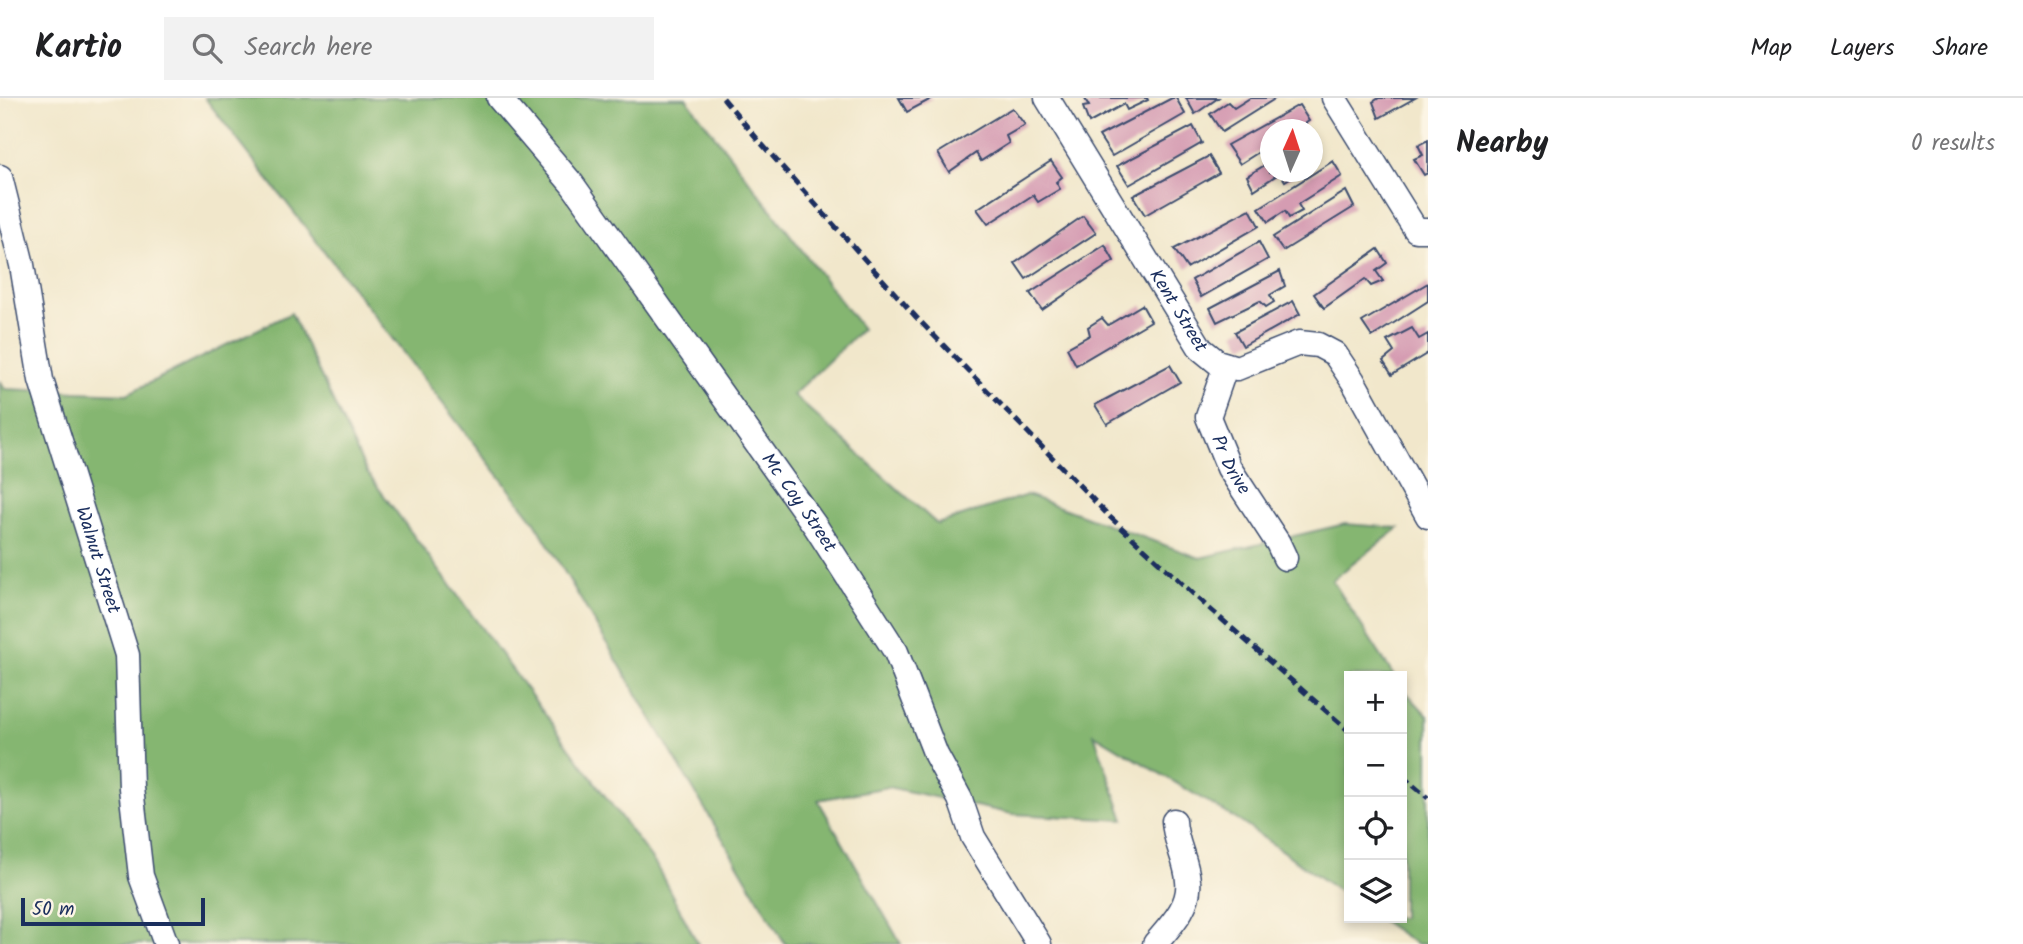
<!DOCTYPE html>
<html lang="en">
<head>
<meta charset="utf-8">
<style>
	body { margin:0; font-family:Kalam,sans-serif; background:#f2f2f2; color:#202124 }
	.controls { position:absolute; right:21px; bottom:21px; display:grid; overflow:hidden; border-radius:0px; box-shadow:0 4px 10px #0003 }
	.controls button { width:63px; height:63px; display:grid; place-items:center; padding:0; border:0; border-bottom:2px solid #e0e0e0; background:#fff; color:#202124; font:35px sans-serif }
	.compass { position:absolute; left:1260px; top:21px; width:63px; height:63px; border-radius:50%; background:#fff; box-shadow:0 4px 10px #0003; rotate:3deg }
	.scale { position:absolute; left:21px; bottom:18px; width:184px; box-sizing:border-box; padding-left:7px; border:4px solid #1b2f5e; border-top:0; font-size:19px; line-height:24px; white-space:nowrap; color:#1b2f5e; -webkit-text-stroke:5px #fcf5e5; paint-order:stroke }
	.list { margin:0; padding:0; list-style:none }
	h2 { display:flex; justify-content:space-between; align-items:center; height:91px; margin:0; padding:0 28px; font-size:30px }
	h2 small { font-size:23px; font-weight:400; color:#757577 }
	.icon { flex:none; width:38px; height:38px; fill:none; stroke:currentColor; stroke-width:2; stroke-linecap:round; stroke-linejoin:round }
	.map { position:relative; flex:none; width:1428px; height:846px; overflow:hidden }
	header { display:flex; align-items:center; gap:42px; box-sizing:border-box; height:98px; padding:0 35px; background:#fff; border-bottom:2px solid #e0e0e0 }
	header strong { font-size:33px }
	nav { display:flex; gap:38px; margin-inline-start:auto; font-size:24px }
	.search { width:490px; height:63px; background:#f2f2f2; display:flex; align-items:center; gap:18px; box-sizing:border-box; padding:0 24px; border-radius:0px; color:#757577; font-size:26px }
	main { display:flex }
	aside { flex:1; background:#fff }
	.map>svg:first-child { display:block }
</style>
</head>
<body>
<header>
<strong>Kartio</strong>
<div class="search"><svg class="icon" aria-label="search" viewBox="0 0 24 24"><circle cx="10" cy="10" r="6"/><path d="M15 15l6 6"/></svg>Search here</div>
<nav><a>Map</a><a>Layers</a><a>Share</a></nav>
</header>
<main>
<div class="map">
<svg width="1428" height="846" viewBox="0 0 1428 846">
	<rect width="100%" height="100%" fill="#fcf5e5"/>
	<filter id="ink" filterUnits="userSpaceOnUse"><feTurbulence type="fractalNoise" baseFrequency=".0143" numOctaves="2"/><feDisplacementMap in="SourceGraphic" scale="14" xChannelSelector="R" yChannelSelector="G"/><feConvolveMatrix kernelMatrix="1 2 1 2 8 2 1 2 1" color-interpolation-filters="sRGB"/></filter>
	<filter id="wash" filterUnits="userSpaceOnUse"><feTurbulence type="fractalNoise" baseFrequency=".00686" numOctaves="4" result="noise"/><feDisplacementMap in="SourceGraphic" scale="28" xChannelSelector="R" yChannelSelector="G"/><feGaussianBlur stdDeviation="1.57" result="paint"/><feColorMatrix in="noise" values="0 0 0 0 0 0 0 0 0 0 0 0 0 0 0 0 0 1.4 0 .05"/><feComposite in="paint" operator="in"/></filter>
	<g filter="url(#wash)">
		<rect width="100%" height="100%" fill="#f1e7cb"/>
		<g fill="#85b671" stroke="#507268" stroke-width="2">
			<path d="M205,0H686L862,231L793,297L937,426L1027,397L1200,460L1345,426L1399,430L1332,482L1394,578H1349V800L1241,724L1094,636L1124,722L1012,716L888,689L818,702L901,846H785L535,424Z"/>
			<path d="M291,215L366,373L656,767L698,846H0V284L5,291L127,296Z"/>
			<path d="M1402,590L1428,618V846H1416L1378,820H1402Z"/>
		</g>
		<g id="blocks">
			<g fill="#d59cb2">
				<path d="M899,0H933L907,14Z"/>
				<path d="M1088,0H1147L1148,2L1127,12L1124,6L1089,25L1083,9L1089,8L1085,1Z"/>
				<path d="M1172,0H1176L1185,16L1112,58L1099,38Z"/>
				<path d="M1186,0H1218L1195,16Z"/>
				<path d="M1250,0H1276L1222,34L1210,16L1228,4L1234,10Z"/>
				<path d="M1379,0H1415L1379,20L1373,4Z"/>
				<path d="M1299,7L1309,23L1295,32H1270V47L1240,66L1227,47Z"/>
				<path d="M1012,10L1025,27L1006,38L1009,45L981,63L976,55L949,74L938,55Z"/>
				<path d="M1193,28L1202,45L1129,87L1117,68Z"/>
				<path d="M1428,42V75L1424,77L1414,61L1423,57L1418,47Z"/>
				<path d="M1209,58L1219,75L1145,117L1133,98Z"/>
				<path d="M1051,63L1062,79L1056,84L1060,91L1038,104L1033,97L988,126L977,111Z"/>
				<path d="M1333,63L1342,78L1298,106L1302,113L1289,120L1285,113L1268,124L1259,110Z"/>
				<path d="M1270,64V74H1296L1297,75L1285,83L1280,75L1254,92L1247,78Z"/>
				<path d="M1346,93L1354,109L1283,153L1273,139Z"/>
				<path d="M1250,111L1259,128L1187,170L1174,151Z"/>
				<path d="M1083,118L1096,135L1026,181L1015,165Z"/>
				<path d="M1259,144L1268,161L1201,199L1192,182Z"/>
				<path d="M1105,147L1114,163L1042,212L1030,195Z"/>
				<path d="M1378,151L1387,165L1376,173L1383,183L1371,188L1365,181L1324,210L1314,196Z"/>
				<path d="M1280,173L1285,188L1270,197L1274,204L1266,209L1260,203L1217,224L1210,210Z"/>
				<path d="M1428,185V203L1372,239L1362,224Z"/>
				<path d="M1293,203L1300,216L1243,248L1235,234Z"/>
				<path d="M1142,207L1151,223L1076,267L1067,250L1090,237L1088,229L1102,220L1108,227Z"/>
				<path d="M1412,230L1419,241L1428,236V255L1392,277L1383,263L1394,254L1387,243Z"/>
				<path d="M1170,267L1180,284L1107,326L1095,307Z"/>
			</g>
		</g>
	</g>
	<g filter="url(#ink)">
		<use href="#blocks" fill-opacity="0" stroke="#3b4b6e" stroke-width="2"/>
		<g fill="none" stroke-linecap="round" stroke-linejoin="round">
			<defs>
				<g id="street">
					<path id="s1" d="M499,0L572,86L816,429L896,554L936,657L960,701L973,739L1039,846"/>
					<path id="s2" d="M1047,0L1201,251L1217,264L1237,270L1299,245L1318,247L1335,256L1353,283L1428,418"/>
					<path d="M1334,0L1416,132H1428"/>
					<path id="s3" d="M0,79L22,167L41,282L127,557L131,690L141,778L166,846"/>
					<path id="s4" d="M1226,267L1208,319L1229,370L1278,445L1285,460"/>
					<path d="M1155,846C1170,828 1191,808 1188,783C1187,763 1175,745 1174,723"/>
				</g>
			</defs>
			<use href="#street" stroke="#3b4b6e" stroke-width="27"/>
			<use href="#street" stroke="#fff" stroke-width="24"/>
			<g stroke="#1b2f5e" stroke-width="5" stroke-dasharray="10 5" stroke-linecap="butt">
				<path d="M723,0L760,44L916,219L1110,419L1202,504L1349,633"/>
				<path d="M1402,678L1428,700"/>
			</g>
		</g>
	</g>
	<g text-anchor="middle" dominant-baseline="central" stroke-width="5" stroke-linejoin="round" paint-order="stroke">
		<g font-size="19" fill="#1b2f5e" stroke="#fcf5e5">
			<text stroke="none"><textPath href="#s2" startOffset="250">Kent Street</textPath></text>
			<text stroke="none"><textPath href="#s4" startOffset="108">Pr Drive</textPath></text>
			<text stroke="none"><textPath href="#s1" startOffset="504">Mc Coy Street</textPath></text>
			<text stroke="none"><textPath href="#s3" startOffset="396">Walnut Street</textPath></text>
		</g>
	</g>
</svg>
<div class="controls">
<button>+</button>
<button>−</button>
<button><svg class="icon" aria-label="locate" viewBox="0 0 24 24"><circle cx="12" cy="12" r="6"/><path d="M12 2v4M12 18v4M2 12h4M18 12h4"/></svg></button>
<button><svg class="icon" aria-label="layers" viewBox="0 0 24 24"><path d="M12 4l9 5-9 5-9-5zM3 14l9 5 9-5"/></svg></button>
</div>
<svg class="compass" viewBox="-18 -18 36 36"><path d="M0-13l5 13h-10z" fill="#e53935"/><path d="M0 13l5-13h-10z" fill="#757577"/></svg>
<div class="scale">50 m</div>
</div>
<aside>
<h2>Nearby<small>0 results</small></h2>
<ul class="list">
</ul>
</aside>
</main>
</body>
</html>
